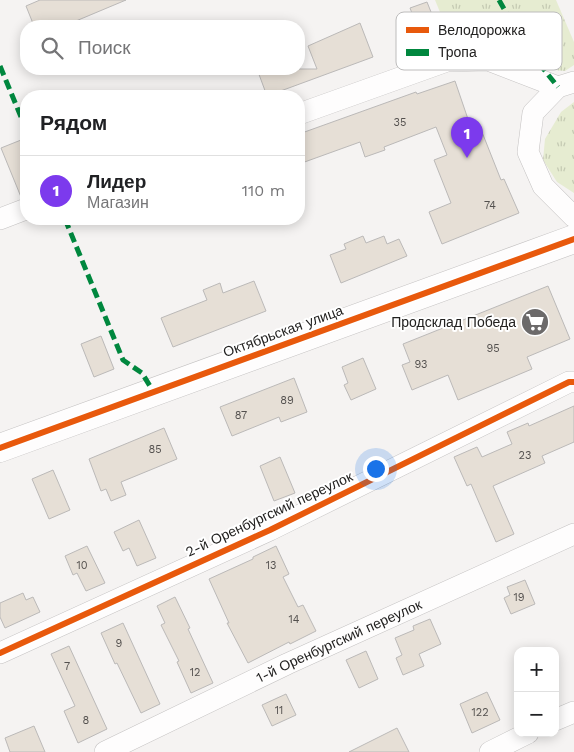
<!DOCTYPE html>
<html lang="ru">
<head>
<meta charset="utf-8">
<style>
	body { margin:0; font-family:"Work Sans",sans-serif; background:#f2f2f2; color:#202124 }
	.controls { position:absolute; right:15px; bottom:15px; display:grid; overflow:hidden; border-radius:10px; box-shadow:0 2px 12px #0003 }
	.controls button { width:45px; height:45px; display:grid; place-items:center; padding:0; border:0; border-bottom:1px solid #e0e0e0; background:#fff; color:#202124; font:25px sans-serif }
	.you { position:absolute; left:375px; top:468px; width:18px; height:18px; margin:-12px; border:4px solid #fff; border-radius:50%; background:#1a73e8; box-shadow:0 0 0 8px #1a73e833 }
	.badge { display:grid; place-items:center; width:32px; height:32px; border-radius:50%; background:#7c3aed; color:#fff; font-size:16px; font-weight:700 }
	.pin { position:absolute; translate:-50% -41px; filter:drop-shadow(0 1px 2px #0008) }
	.pin::after { content:''; position:absolute; top:26px; width:18px; height:15px; background:inherit; clip-path:polygon(0 0,100% 0,50% 100%) }
	.list { margin:0; padding:0; list-style:none }
	h2 { display:flex; justify-content:space-between; align-items:center; height:65px; margin:0; padding:0 20px; font-size:21px }
	h2 small { font-size:16px; font-weight:400; color:#757577 }
	.list li { display:grid; grid-template-columns:32px 1fr auto; gap:15px; align-items:center; box-sizing:border-box; height:70px; padding:0 20px; border-top:1px solid #e0e0e0 }
	.list b { display:block; font-size:19px; white-space:nowrap }
	.list p { margin:0; font-size:16px; white-space:nowrap; color:#757577 }
	.list em { font-size:16px; font-style:normal; color:#757577 }
	.icon { flex:none; width:28px; height:28px; fill:none; stroke:currentColor; stroke-width:2; stroke-linecap:round; stroke-linejoin:round }
	.map { position:relative; flex:none; width:574px; height:752px; overflow:hidden }
	.search { position:absolute; background:#fff; box-shadow:0 2px 12px #0003; left:20px; top:20px; width:285px; height:55px; display:flex; align-items:center; gap:12px; box-sizing:border-box; padding:0 18px; border-radius:20px; color:#757577; font-size:19px }
	.panel { position:absolute; background:#fff; box-shadow:0 2px 12px #0003; left:20px; top:90px; width:285px; height:135px; border-radius:20px }
	.map>svg:first-child { display:block }
</style>
</head>
<body>
<div class="map">
<svg width="574" height="752" viewBox="0 0 574 752">
	<defs>
		<pattern id="grass-tufts" width="24" height="20" patternUnits="userSpaceOnUse" patternTransform="scale(1.25)"><rect width="24" height="20" fill="#e6ecd1"/><path d="M3 7l-1-3M5 7V3M7 7l1-3M15 17l-1-3M17 17v-4M19 17l1-3" fill="none" stroke="#c5cab3"/></pattern>
	</defs>
	<rect width="100%" height="100%" fill="#f5f3f2"/>
	<g fill="url(#grass-tufts)">
		<path d="M435,0H556L574,42V65L565,71L532,68L456,51Z"/>
		<path d="M574,102V193L557,182L543,160L545,139L561,112Z"/>
	</g>
	<g fill="#e6dfd6" stroke="#bbb9b8">
		<path d="M40,0H126L64,26H34L26,6Z"/>
		<path d="M427,2L439,32L422,39L410,8Z"/>
		<path d="M360,23L373,57L267,96L257,69H317L308,46Z"/>
		<path d="M455,81L470,125L478,122L501,180L504,179L519,213L442,244L429,212L451,203L434,160L447,155L436,127L384,147L385,150L365,157L360,142L299,164V134L416,92L417,94Z"/>
		<path d="M26,138V197H21L1,148Z"/>
		<path d="M363,236L366,243L384,236L387,244L399,239L407,256L341,283L330,255L346,249L344,244Z"/>
		<path d="M254,281L266,311L173,347L161,318L207,300L203,290L220,283L223,293Z"/>
		<path d="M548,286L570,339L527,357L532,369L458,400L448,375L412,390L402,365L410,362L403,344Z"/>
		<path d="M101,336L114,369L94,377L81,344Z"/>
		<path d="M363,358L376,389L351,400L344,385L348,383L342,367Z"/>
		<path d="M294,378L307,412L281,422L279,417L232,436L220,407Z"/>
		<path d="M574,406V442L542,456L545,463L493,486L514,534L496,542L471,484L467,486L454,457L477,447L482,457L512,444L507,432L528,423L529,426Z"/>
		<path d="M164,428L177,459L121,482L126,495L111,501L106,489L101,491L89,459Z"/>
		<path d="M280,457L295,493L274,501L260,466Z"/>
		<path d="M53,470L70,510L49,519L32,479Z"/>
		<path d="M139,520L156,558L137,566L129,548L123,551L114,532Z"/>
		<path d="M87,546L105,583L86,591L77,573L73,575L65,556Z"/>
		<path d="M276,546L289,574L283,577L298,607L303,605L316,631L290,644L289,642L248,663L227,623H229L209,579L253,559V557Z"/>
		<path d="M525,580L535,604L511,614L504,598L510,595L507,587Z"/>
		<path d="M23,593L26,600L33,597L40,612L5,628L0,617V603Z"/>
		<path d="M175,597L190,628L188,629L213,683L191,693L177,662L179,661L161,625L165,623L157,606Z"/>
		<path d="M430,619L441,644L419,654L424,666L403,675L396,658L402,655L395,638L414,630L413,626Z"/>
		<path d="M123,623L160,704L141,713L117,663L115,664L101,633Z"/>
		<path d="M69,646L107,729L78,743L64,711L75,706L51,654Z"/>
		<path d="M366,651L378,679L359,688L346,660Z"/>
		<path d="M487,692L500,720L472,733L460,704Z"/>
		<path d="M286,694L296,715L272,726L262,705Z"/>
		<path d="M34,726L45,752H10L5,738Z"/>
		<path d="M397,728L409,752H349Z"/>
	</g>
	<g fill="none" stroke-linecap="round" stroke-linejoin="round">
		<defs>
			<g id="street">
				<path d="M574,82L558,87L533,113L528,152L543,186L574,217"/>
				<path d="M299,114L447,61L488,60L558,87"/>
				<path d="M0,219L26,209"/>
				<path d="M0,653L270,530L569,382H574"/>
				<path d="M555,720L574,712"/>
				<path id="s1" d="M105,752L287,664L574,534"/>
				<path d="M490,752L528,733"/>
			</g>
			<path id="secondary" d="M0,448L574,239"/>
		</defs>
		<use href="#street" stroke="#c4c2c2" stroke-width="22"/>
		<use href="#secondary" stroke="#c4c2c2" stroke-width="29"/>
		<use href="#street" stroke="#fefdfd" stroke-width="21"/>
		<use href="#secondary" stroke="#fefdfd" stroke-width="28"/>
		<g stroke="#00873e" stroke-width="5" stroke-dasharray="10 5" stroke-linecap="butt">
			<path d="M499,0L525,46L558,87"/>
			<path d="M0,66L26,129"/>
			<path d="M65,219L123,360L142,373L153,391"/>
		</g>
		<defs>
			<g id="cycleway">
				<path d="M0,448L574,239"/>
				<path d="M0,653L270,530L569,382H574"/>
			</g>
		</defs>
		<use href="#cycleway" stroke="#fff" stroke-width="9"/>
		<use href="#cycleway" stroke="#e8590c" stroke-width="6"/>
	</g>
	<defs>
		<symbol id="supermarket-disc" viewBox="-11 -11 22 22"><circle r="9.5" fill="#6c6a6a" stroke="#fff"/><path d="M-6-5.5h2.5l.6 2H6L4.5 2H-2.5L-4.4-4H-6ZM-1.5 3.2a1.3 1.3 0 1 0 .1 0ZM3 3.2a1.3 1.3 0 1 0 .1 0Z" fill="#fff"/></symbol>
	</defs>
	<g fill-rule="evenodd">
		<use href="#supermarket-disc" x="519" y="306" width="32" height="32"/>
	</g>
	<g text-anchor="middle" dominant-baseline="central" stroke-width="4" stroke-linejoin="round" paint-order="stroke">
		<g font-size="11" fill="#53504e">
			<text x="400" y="122">35</text>
			<text x="490" y="205">74</text>
			<text x="493" y="348">95</text>
			<text x="421" y="364">93</text>
			<text x="287" y="400">89</text>
			<text x="241" y="415">87</text>
			<text x="155" y="449">85</text>
			<text x="525" y="455">23</text>
			<text x="82" y="565">10</text>
			<text x="271" y="565">13</text>
			<text x="519" y="597">19</text>
			<text x="294" y="619">14</text>
			<text x="119" y="643">9</text>
			<text x="67" y="666">7</text>
			<text x="195" y="672">12</text>
			<text x="279" y="710">11</text>
			<text x="480" y="712">122</text>
			<text x="86" y="720">8</text>
		</g>
		<g font-size="14" fill="#222120" stroke="#fff" text-anchor="end">
			<text x="516" y="322">Продсклад Победа</text>
		</g>
		<g font-size="14" fill="#222120" stroke="#fff">
			<text transform="translate(283 331) rotate(-20)">Октябрьская улица</text>
			<text transform="translate(269 514) rotate(-25)">2-й Оренбургский переулок</text>
			<text stroke="none"><textPath href="#s1" startOffset="259">1-й Оренбургский переулок</textPath></text>
		</g>
	</g>
	<rect x="396" y="12" width="166" height="58" rx="8" fill="#fff" stroke="#bdbcbc" stroke-width="1"/>
	<rect x="406" y="27" width="23" height="6" fill="#e8590c"/>
	<rect x="406" y="49" width="23" height="7" fill="#00873e"/>
	<g font-size="14" fill="#222120">
		<text x="438" y="35">Велодорожка</text>
		<text x="438" y="57">Тропа</text>
	</g>
</svg>
<div class="controls">
<button>+</button>
<button>−</button>
</div>
<div class="you"></div>
<div class="pin badge" style="left:467px;top:158px">1</div>
<div class="search"><svg class="icon" aria-label="search" viewBox="0 0 24 24"><circle cx="10" cy="10" r="6"/><path d="M15 15l6 6"/></svg>Поиск</div>
<section class="panel">
<h2>Рядом<small></small></h2>
<ul class="list">
<li><span class="badge">1</span><div><b>Лидер</b><p>Магазин</p></div><em>110 m</em></li>
</ul>
</section>
</div>
</body>
</html>
